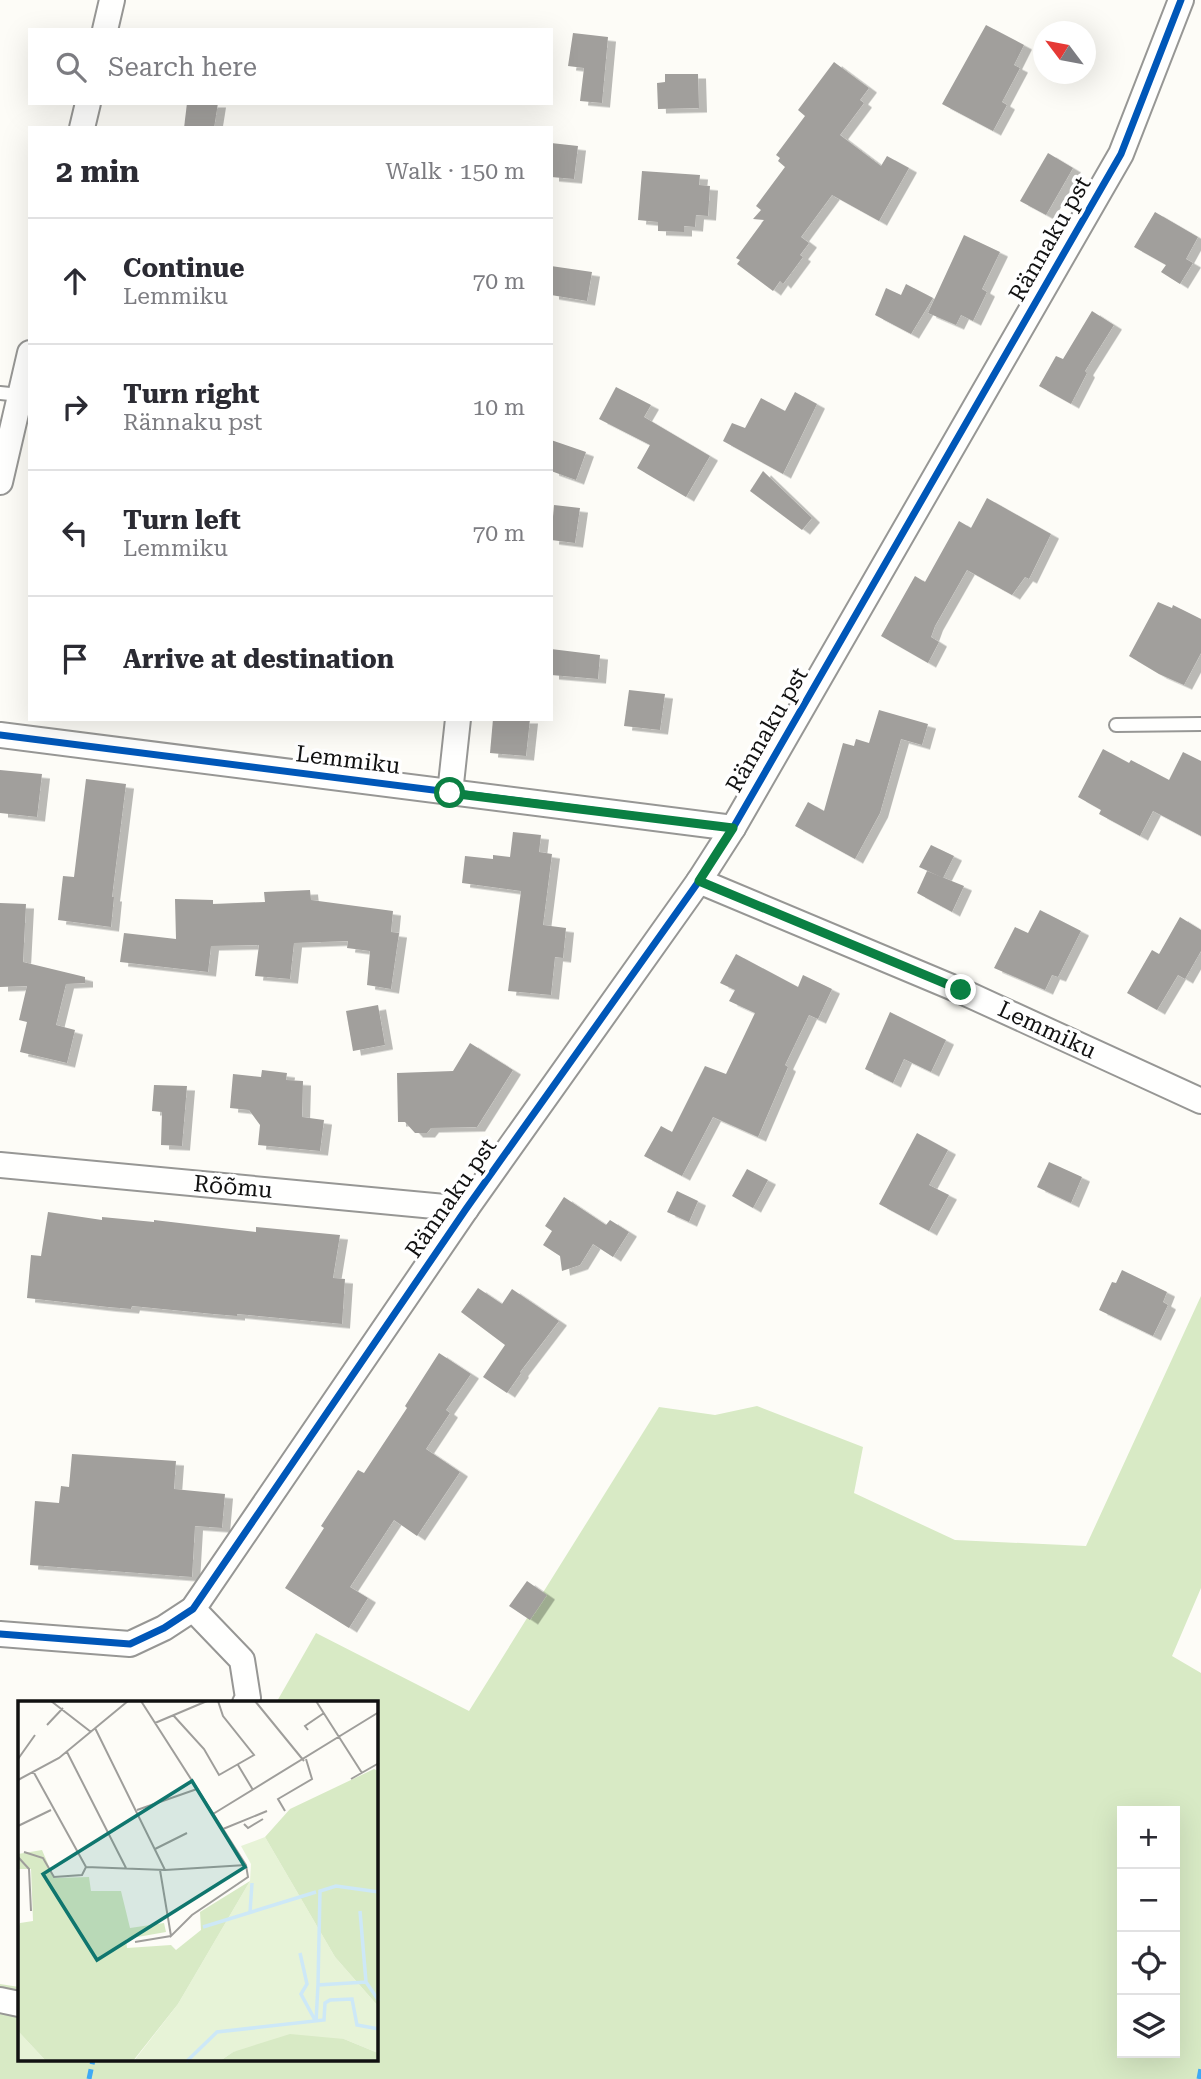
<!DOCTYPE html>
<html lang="en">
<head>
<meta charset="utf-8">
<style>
	body { margin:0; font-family:"Roboto Serif",serif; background:#f7f7f7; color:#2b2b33 }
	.controls { position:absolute; right:21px; bottom:21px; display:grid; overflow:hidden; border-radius:0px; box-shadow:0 7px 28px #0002 }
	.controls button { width:63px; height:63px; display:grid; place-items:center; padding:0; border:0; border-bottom:2px solid #e1e1e2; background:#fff; color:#2b2b33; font:35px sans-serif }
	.compass { position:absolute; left:1033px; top:21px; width:63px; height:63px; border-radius:50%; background:#fff; box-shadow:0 7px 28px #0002; rotate:302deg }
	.stop { position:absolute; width:21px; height:21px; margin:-16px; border:5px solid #0b8043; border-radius:50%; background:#fff }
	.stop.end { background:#0b8043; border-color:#fff; box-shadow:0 2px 7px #0008 }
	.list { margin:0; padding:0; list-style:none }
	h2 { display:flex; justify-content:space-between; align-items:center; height:91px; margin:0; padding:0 28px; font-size:30px }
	h2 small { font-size:23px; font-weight:400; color:#7c7c81 }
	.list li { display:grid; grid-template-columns:46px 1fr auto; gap:21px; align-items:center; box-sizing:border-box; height:126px; padding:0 28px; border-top:2px solid #e1e1e2 }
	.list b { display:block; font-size:26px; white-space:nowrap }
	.list p { margin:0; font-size:23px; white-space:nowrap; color:#7c7c81 }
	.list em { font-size:23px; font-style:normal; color:#7c7c81 }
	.icon { flex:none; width:38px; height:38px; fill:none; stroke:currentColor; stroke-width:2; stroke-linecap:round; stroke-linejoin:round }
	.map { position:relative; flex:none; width:1201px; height:2079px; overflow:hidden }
	.search { position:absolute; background:#fff; box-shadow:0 7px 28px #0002; left:28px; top:28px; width:525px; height:77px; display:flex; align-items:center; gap:18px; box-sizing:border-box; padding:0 24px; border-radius:0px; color:#7c7c81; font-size:26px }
	.panel { position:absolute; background:#fff; box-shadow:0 7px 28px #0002; left:28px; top:126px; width:525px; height:595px; border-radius:0px }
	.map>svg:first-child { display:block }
</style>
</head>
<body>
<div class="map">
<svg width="1201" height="2079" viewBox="0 0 1201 2079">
	<defs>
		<filter id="shadow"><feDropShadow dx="8" dy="4.5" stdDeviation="0" flood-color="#0004"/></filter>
	</defs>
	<rect width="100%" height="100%" fill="#fdfcf7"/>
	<path fill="#d8eac5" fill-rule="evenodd" d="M1201,1296V1588L1172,1656L1201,1673V2079H0V1984L19,1987V2060H376V1703H276L316,1633L469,1711L659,1407L715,1415L757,1406L863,1447L854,1493L955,1540L1086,1546ZM1122,1811H1175V2053H1122Z"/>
	<g fill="#a19f9c" filter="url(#shadow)">
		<path d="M986,25L1024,45L1014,65L1020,68L1002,102L1007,105L993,131L942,104Z"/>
		<path d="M573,33L608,37L602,103L580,101L584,68L568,66Z"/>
		<path d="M834,62L869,88L860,100L864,103L840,135L881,166L887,156L909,168L879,221L832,195L801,237L809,243L800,255L803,257L783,284L780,281L773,291L737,264L740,260L736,258L764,220L753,219L761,210L756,206L785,167L778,161L780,158L776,155L805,116L798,110Z"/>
		<path d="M665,74H698L699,108L658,109L657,83L665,82Z"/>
		<path d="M187,103H218L214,128H184Z"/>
		<path d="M551,143L578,146L574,179L551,177Z"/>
		<path d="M1048,153L1073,168L1046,215L1020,201Z"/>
		<path d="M642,171L700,175L699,185L710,186L708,216L696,215L695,227L684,226V232L658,231V222L638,220Z"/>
		<path d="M1155,212L1198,237L1186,259L1193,263L1180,284L1161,272L1166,265L1134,247Z"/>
		<path d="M964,235L1000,252L982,289L987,292L973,321L961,315L956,325L928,313Z"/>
		<path d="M551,266L592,272L587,301L551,295Z"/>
		<path d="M906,284L933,298L911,334L875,315L886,288L901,295Z"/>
		<path d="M1092,311L1114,325L1085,371L1087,373L1071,404L1039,386L1056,356L1063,359Z"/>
		<path d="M616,387L651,405L644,417L710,456L686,497L637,468L650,445L599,419Z"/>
		<path d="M795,392L817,404L783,474L723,441L732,423L745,428L761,398L785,411Z"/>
		<path d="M551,440L586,452L576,480L551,471Z"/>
		<path d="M763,471L812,518L802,530L750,491Z"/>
		<path d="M987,498L1051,534L1029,579L1025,577L1012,595L967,570L935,626L931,637L939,642L928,663L881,636L915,576L925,582L959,521L971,528Z"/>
		<path d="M554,505L580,508L575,543L551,540Z"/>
		<path d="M1158,602L1172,608L1173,605L1201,619V653L1184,685L1159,674L1129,656Z"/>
		<path d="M551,649L600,655L598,679L551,675Z"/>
		<path d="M629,690L665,694L660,730L624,726Z"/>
		<path d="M879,710L928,724L922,745L901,739L880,813L855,859L795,826L808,802L824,811L843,743L854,746L856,739L869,743Z"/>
		<path d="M493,719H530L526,756L490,753Z"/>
		<path d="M1103,749L1129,763L1131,760L1169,780L1183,752L1201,761V836L1153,811L1140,836L1099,814L1101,810L1078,797Z"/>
		<path d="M0,770L42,774L37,817L0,813Z"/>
		<path d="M86,779L126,784L112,897H114L111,927L58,920L63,876L74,877Z"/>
		<path d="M513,832L541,835L539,852L552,854L543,925L566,928L563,958L555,957L551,995L508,991L521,891L462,883L465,856L493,859V855L510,857Z"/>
		<path d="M931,845L954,856L943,878L919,867Z"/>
		<path d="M927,871L964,886L952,912L917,893Z"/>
		<path d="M310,890L311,900L393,911L391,932L399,933L391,989L367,985L370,951L347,948L348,941L294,943L290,979L255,976L259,945L211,946L208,972L120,962L124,933L176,939L175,899L213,900V904L265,902L264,892Z"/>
		<path d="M0,903L26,904L23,962L85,977V983L66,984L56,1025L75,1030L67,1063L20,1052L27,1022L19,1020L27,986L0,987Z"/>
		<path d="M1040,910L1081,931L1058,977L1052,975L1045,990L994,968L1015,927L1028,933Z"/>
		<path d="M1180,917L1201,930V951L1185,979L1178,975L1157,1010L1127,993L1152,950L1159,954Z"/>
		<path d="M736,954L798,987L803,975L832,989L818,1019L809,1015L785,1065L788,1067L758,1137L713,1117L682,1176L644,1156L661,1126L672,1132L705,1066L726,1074L755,1013L729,1001L735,990L720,983Z"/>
		<path d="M378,1005L385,1045L353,1051L346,1011Z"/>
		<path d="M890,1012L946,1040L931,1072L904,1059L893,1083L865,1069Z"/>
		<path d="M470,1043L513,1070L477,1127L431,1128L427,1133H415L405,1122H398L397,1073L453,1071Z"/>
		<path d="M262,1070L287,1073L286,1080L303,1081L302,1117L324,1120L320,1151L258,1145L260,1125L249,1110L230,1108L233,1074L261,1077Z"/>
		<path d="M154,1085L187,1086L182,1146L161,1145L162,1112L152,1111Z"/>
		<path d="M917,1133L948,1150L929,1185L949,1195L929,1231L879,1204Z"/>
		<path d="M1049,1162L1082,1177L1071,1203L1037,1187Z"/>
		<path d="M747,1169L768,1180L753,1208L732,1196Z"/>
		<path d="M677,1191L698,1201L689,1222L667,1212Z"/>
		<path d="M564,1197L606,1225L610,1220L629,1232L613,1257L593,1244L580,1265L562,1271L560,1256L543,1245L552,1231L545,1226Z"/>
		<path d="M48,1212L102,1220V1217L154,1222V1220L256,1232V1227L340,1235L333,1278L345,1279L342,1324L237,1314V1316L213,1314L132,1306L131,1309L108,1307L27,1298L31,1255L41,1256Z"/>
		<path d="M1122,1270L1167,1292L1163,1302L1168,1305L1153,1336L1099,1310L1112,1282L1116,1283Z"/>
		<path d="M478,1288L502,1304L512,1289L559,1321L520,1372L521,1373L507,1393L483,1377L505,1345L461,1312Z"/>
		<path d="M439,1353L471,1374L446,1410L450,1413L426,1449L460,1472L417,1536L394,1520L350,1587L368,1598L349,1628L285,1588L324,1528L321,1526L358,1470L364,1473L407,1408L405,1406Z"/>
		<path d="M72,1454L176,1461L174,1489L225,1494L222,1528L195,1526L192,1577L30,1565L35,1501L59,1503L61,1486L69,1487Z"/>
		<path d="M527,1581L547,1595L530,1620L509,1606Z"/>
	</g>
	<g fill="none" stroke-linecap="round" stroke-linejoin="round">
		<defs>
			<g id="service">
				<path d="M0,393L20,395"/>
				<path d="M1116,725L1201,724"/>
			</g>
			<g id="minor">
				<path d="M105,30L112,0"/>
				<path d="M82,128L88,103"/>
				<path d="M0,482L30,353"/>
				<path d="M0,735L733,828"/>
				<path d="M450,793L458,719"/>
				<path d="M699,881L961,991L1201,1101"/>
				<path d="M0,1165L466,1209"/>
				<path d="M193,1609L242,1660L248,1698L245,1703"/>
				<path d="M0,1634L130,1644L164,1628L193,1609L466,1209L699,881L733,828L1121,154L1181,0"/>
				<path d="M0,2000L19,2004"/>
			</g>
		</defs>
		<use href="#service" stroke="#979795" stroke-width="16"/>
		<use href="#minor" stroke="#979795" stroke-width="28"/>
		<use href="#service" stroke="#fffffe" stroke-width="12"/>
		<use href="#minor" stroke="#fffffe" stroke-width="24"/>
		<g stroke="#3fa9f5" stroke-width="5" stroke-dasharray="10 5" stroke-linecap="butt">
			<path d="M89,2079L93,2060"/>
			<path d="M1199,2079L1201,2068"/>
		</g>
		<defs>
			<g id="cycleway">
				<path d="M0,735L733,828"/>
				<path d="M0,1634L130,1644L164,1628L193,1609L466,1209L699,881L733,828L1121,154L1181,0"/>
			</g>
		</defs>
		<use href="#cycleway" stroke="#fff" stroke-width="11"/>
		<use href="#cycleway" stroke="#0057b8" stroke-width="7"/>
	</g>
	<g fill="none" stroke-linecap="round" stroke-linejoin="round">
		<path stroke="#0b8043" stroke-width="9" d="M450,793L733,828L699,881L961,990"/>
	</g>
	<g text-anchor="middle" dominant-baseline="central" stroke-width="7" stroke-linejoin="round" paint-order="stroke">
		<g font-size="23" fill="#111" stroke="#fff">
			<text transform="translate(1050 239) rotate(-60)">Rännaku pst</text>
			<text transform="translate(767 730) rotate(-60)">Rännaku pst</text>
			<text transform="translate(348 760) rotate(7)">Lemmiku</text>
			<text transform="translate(1047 1030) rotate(25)">Lemmiku</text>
			<text transform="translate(233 1187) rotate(5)">Rõõmu</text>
			<text transform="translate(451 1198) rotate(-55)">Rännaku pst</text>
		</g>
	</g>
	<g transform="translate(18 1701)">
		<rect width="360" height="360" fill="#fdfcf7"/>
		<path d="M247,136L317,256L360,305V352L326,338L215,351L202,360L115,361L160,303L232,180L233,163L223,145ZM0,330L28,360H0Z" fill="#e7f3d7"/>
		<path d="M356,68L360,70V305L317,256L247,136L272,108ZM24,149L36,177L71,176L73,190H103L112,227L146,222L148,231L108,238L109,247L153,244L158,249L183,229L182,211L232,180L160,303L115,360H28L0,330V229L2,222L15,220L13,168H0V153ZM272,333L326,338L360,352V360H202L215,351Z" fill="#d8eac5"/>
		<path fill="none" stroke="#cde8f7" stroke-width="3.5" d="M342,210L348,281M232,211L234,182M185,226L298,191M282,252L289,283L283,293L298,321M300,284L302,190L318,185L361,191M298,321L300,284L348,281L361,300M168,361L199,331L306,319L307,302L312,299L334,298L339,324L361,328"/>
		<path fill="none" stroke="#9f9e9b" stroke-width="2" d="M33,0L73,31M123,0L228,164L230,176L174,214L153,235L142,169M237,0L286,60M298,0L344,72M155,14L186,48L201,74L236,54L205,15L200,0M137,22L189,0M29,24L45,7M77,27L147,169M290,29L287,25L306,12M49,51L108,167M0,58L17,34M220,64L235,89M15,70L68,166M333,78L361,62M0,79L41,57L110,0M119,109L179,88M267,110L260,98L294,78L288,58M195,113L361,11M226,123L230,127L245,118M0,125L33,109M205,128L249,110M137,148L169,132M6,151L25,157L36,176L64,174L68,166M0,156L11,168L13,210M68,166L147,169L228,164M117,241L153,235"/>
		<path fill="#0f766e" fill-opacity="0.15" stroke="#0f766e" stroke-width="3.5" d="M174,80L227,166L79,259L25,173Z"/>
		<rect width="360" height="360" fill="none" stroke="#111" stroke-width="3.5"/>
	</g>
</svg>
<div class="controls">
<button>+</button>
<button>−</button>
<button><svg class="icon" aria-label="locate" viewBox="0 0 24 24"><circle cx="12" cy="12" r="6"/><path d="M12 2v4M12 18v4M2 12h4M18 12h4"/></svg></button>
<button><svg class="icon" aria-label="layers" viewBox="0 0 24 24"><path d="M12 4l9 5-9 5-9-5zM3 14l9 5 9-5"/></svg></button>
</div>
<svg class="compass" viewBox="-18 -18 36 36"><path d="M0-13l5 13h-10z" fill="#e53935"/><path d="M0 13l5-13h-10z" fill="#7c7c81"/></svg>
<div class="stop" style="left:450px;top:793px"></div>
<div class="stop end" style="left:961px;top:990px"></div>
<div class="search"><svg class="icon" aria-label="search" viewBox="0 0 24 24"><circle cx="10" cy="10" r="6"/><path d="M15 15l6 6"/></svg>Search here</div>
<section class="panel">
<h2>2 min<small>Walk · 150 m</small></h2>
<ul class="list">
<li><svg class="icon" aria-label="ahead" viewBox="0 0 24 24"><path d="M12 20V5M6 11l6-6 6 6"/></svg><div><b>Continue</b><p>Lemmiku</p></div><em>70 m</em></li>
<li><svg class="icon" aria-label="right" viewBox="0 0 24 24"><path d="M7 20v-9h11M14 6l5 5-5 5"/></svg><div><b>Turn right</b><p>Rännaku pst</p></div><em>10 m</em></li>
<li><svg class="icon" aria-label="left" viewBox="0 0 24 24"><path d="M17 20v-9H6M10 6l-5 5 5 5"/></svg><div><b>Turn left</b><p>Lemmiku</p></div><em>70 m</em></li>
<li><svg class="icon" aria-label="arrive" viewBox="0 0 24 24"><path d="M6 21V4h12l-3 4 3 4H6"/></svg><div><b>Arrive at destination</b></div></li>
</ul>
</section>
</div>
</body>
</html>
